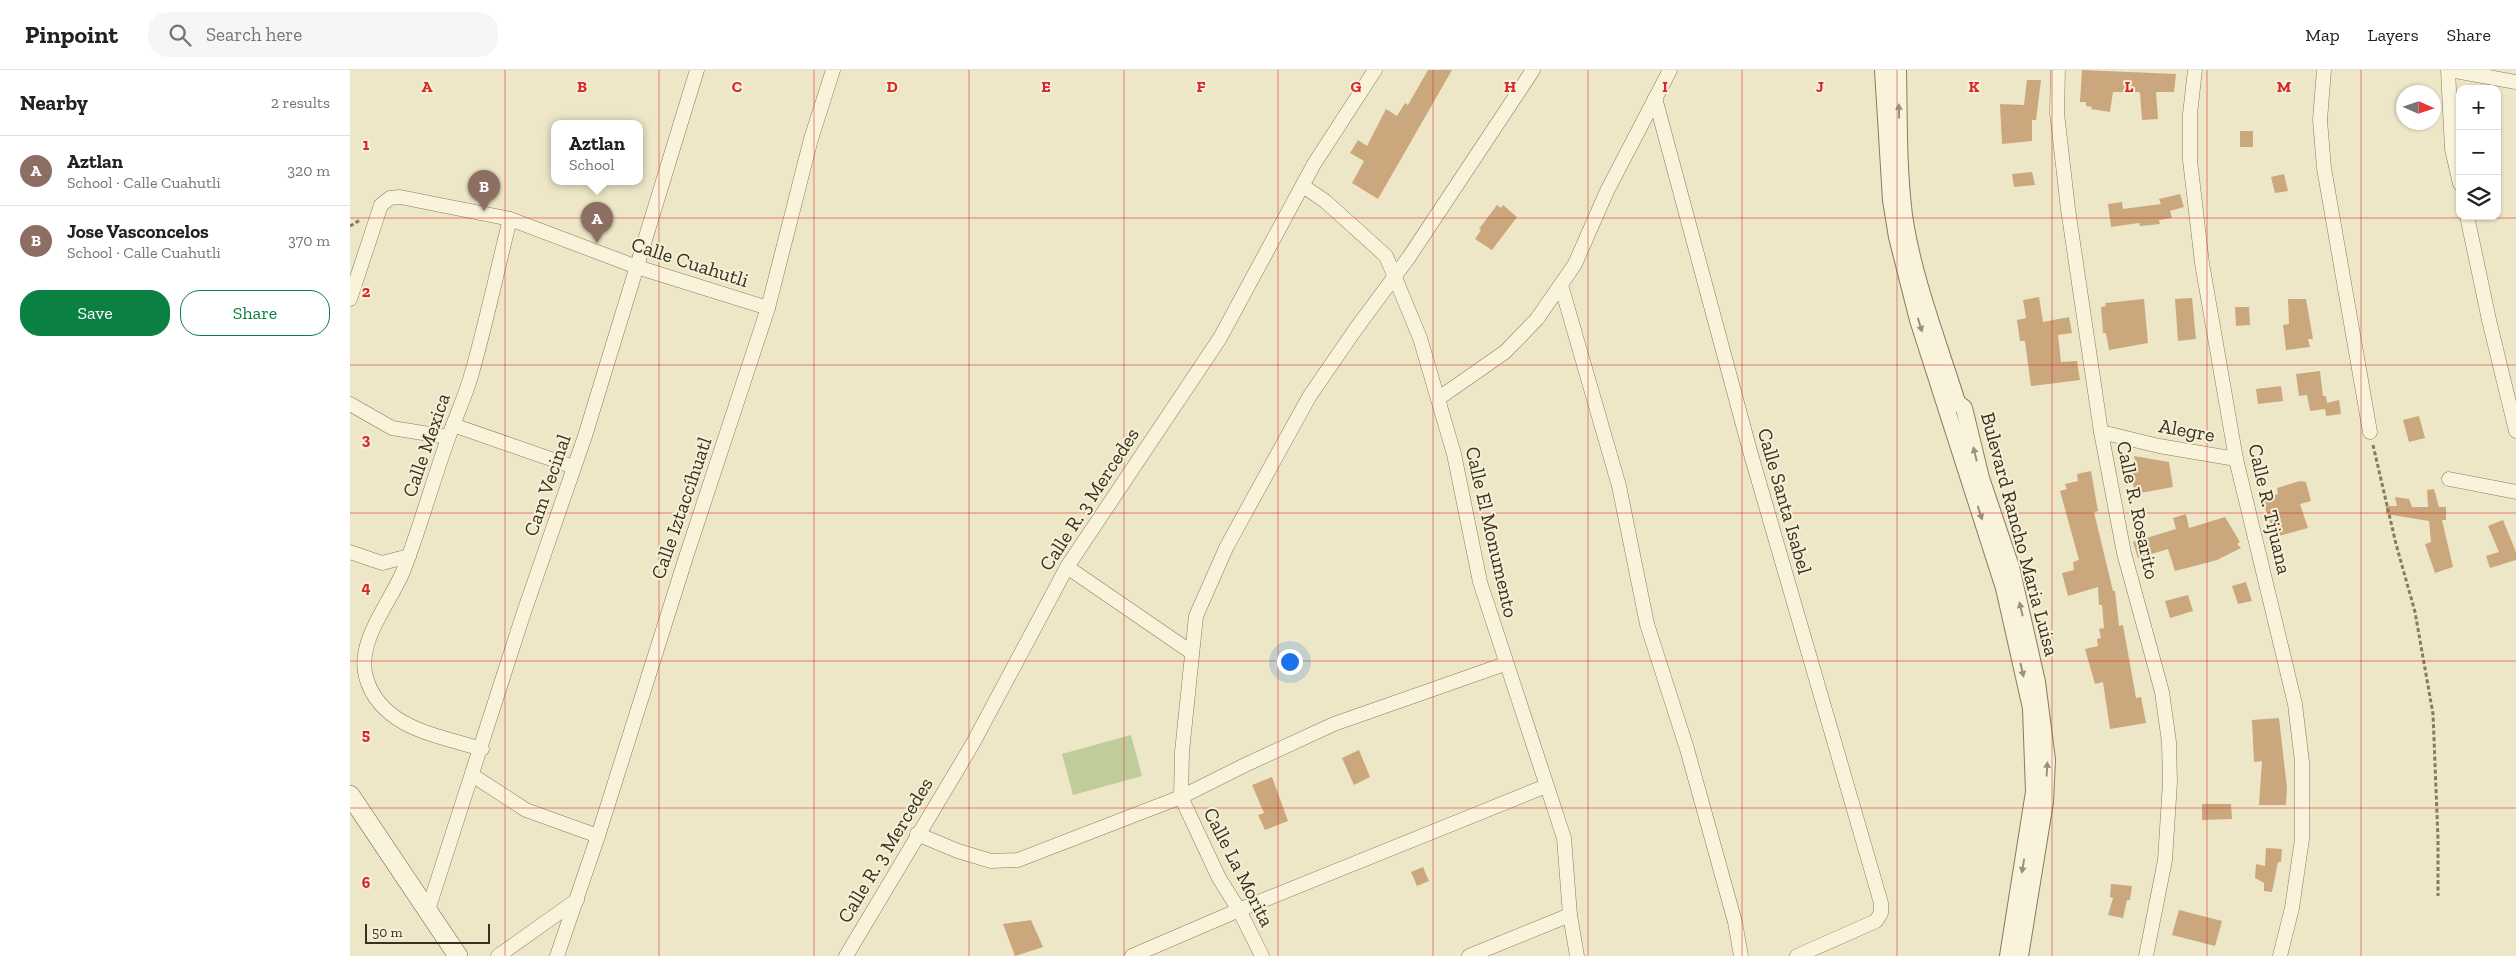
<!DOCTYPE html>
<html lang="en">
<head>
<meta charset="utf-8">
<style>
	body { margin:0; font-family:"Zilla Slab",serif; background:#f6f6f6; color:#202124 }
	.controls { position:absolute; right:15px; top:15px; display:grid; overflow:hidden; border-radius:10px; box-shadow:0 1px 4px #0004 }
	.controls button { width:45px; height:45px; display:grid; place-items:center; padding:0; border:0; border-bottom:1px solid #e0e0e0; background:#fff; color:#202124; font:25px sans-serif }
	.compass { position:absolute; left:2046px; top:15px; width:45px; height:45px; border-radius:50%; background:#fff; box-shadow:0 1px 4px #0004; rotate:93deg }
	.scale { position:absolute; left:15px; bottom:12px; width:125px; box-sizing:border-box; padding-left:5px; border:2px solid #3a3020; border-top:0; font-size:14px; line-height:18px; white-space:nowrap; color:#3a3020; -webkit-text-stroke:4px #f5f0d7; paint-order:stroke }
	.you { position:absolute; left:939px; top:591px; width:18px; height:18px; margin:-12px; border:4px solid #fff; border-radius:50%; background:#1a73e8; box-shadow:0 0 0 8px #1a73e833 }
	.badge { display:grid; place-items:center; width:32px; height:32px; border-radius:50%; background:#0b8043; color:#fff; font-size:16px; font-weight:700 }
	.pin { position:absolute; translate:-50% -41px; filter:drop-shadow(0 1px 2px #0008) }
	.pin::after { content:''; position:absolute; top:26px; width:18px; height:15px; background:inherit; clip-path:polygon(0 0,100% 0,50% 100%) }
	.popup { position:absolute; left:201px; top:50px; width:92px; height:65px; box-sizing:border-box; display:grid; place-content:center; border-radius:10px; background:#fff; filter:drop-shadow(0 1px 4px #0005); font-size:16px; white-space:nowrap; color:#757577 }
	.popup b { font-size:19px; color:#202124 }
	.popup::after { content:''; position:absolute; left:50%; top:100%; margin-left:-10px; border:10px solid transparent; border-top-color:#fff }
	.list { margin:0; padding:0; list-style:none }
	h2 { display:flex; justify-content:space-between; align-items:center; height:65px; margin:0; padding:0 20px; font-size:21px }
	h2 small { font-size:16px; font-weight:400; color:#757577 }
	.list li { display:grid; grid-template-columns:32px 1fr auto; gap:15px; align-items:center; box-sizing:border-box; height:70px; padding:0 20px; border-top:1px solid #e0e0e0 }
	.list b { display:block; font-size:19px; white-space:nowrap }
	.list p { margin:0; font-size:16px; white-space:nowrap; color:#757577 }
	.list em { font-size:16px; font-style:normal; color:#757577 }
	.actions { display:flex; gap:10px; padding:15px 20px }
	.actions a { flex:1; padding:11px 0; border:1px solid #0b8043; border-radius:20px; text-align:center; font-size:18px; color:#0b8043 }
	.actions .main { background:#0b8043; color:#fff }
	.icon { flex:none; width:28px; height:28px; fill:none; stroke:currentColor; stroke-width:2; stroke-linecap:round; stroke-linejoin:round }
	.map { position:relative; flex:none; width:2166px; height:886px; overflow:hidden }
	header { display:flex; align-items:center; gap:30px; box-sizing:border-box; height:70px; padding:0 25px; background:#fff; border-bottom:1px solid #e0e0e0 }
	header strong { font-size:24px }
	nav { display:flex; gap:28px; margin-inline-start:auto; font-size:18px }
	.search { width:350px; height:45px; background:#f6f6f6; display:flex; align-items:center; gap:12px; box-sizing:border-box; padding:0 18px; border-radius:20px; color:#757577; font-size:19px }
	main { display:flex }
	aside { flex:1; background:#fff }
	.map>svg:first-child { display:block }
</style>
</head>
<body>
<header>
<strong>Pinpoint</strong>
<div class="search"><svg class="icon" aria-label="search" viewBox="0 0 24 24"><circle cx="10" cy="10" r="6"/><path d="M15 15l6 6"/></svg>Search here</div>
<nav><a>Map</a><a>Layers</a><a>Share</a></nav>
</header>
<main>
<aside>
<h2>Nearby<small>2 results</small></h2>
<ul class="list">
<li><span class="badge" style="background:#8d6e63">A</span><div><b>Aztlan</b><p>School · Calle Cuahutli</p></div><em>320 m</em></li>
<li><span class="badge" style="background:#8d6e63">B</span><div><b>Jose Vasconcelos</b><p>School · Calle Cuahutli</p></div><em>370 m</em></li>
</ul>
<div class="actions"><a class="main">Save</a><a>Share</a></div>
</aside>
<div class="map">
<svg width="2166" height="886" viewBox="0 0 2166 886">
	<rect width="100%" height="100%" fill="#eee7c7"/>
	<path fill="#c1cc9b" d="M781,665L792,706L723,725L712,684Z"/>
	<g fill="#cba77e">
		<path d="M1078,0H1102L1028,129L1002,113L1014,91L1000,83L1008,70L1017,76L1036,39L1047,46L1055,33L1058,35Z"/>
		<path d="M1732,0L1826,4L1824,22H1806L1808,49L1792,50L1790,23L1788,22H1763L1760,42L1741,39L1742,37L1736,36V32H1730Z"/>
		<path d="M1677,10H1691L1686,50H1682V71L1652,74L1650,34L1674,35Z"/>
		<rect x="1890" y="61" width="13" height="16"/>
		<path d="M1682,102L1685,115L1664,117L1662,104Z"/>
		<path d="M1934,104L1938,121L1925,123L1921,107Z"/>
		<path d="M1830,124L1834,137L1820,141L1822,148L1809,150L1810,154L1790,156L1789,153L1761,157L1758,134L1772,132L1773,139L1811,134L1809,129Z"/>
		<path d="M1147,135L1151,138L1153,135L1167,147L1142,180L1125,169L1131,160L1129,159Z"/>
		<path d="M1689,227L1693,252L1719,247L1722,263L1708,265L1711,292L1727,291L1730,310L1681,316L1675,271H1670L1667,250L1676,248L1673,230Z"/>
		<path d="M1842,228L1846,269L1828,271L1825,229Z"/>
		<path d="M1794,229L1798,273L1759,280L1756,263H1753L1751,237L1756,236L1755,233Z"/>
		<path d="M1938,229H1956L1963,269H1958L1960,277L1936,280L1933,255L1939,254Z"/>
		<path d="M1885,237H1899L1900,255L1886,256Z"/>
		<path d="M1970,301L1973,326H1976L1977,333L1989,330L1991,344L1976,346L1975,339L1960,341L1957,325L1949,326L1946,304Z"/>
		<path d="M1931,316L1933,331L1908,334L1906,319Z"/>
		<path d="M2069,346L2075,368L2059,372L2053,350Z"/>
		<path d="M1784,386L1819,392L1823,417L1785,424L1780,397L1786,395Z"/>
		<path d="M1741,401L1748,441L1744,442L1763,521H1765L1769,556L1773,555L1786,628L1791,627L1796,653L1760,659L1753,612L1745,614L1735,579L1748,576L1747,569L1751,568L1749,559L1754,558L1752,535H1749L1748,517L1718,526L1712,503L1724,500L1723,492L1729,490L1710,421L1717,419L1715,414L1728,411L1727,404Z"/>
		<path d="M1950,411L1956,412L1961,431L1950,434L1958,458L1925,467L1912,429L1928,424L1927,418Z"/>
		<path d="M2084,419L2089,437H2096V450H2092L2103,497L2085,503L2075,474L2081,472L2079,451L2036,444V436H2047L2045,427L2059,429L2062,437H2078L2077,420Z"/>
		<path d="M1836,444L1839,458L1875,447L1890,472L1887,474L1891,478L1867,490L1825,501L1818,479L1788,488L1783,472L1826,459L1823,448Z"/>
		<path d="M2153,450L2166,482V490L2140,498L2136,486L2149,482L2138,456Z"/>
		<path d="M1896,512L1902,531L1888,534L1882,516Z"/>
		<path d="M1838,525L1843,541L1820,548L1815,531Z"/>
		<path d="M1929,648L1937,718L1936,735H1909L1912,691L1904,692L1902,650Z"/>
		<path d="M1009,680L1020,707L1004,715L992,688Z"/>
		<path d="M922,707L938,751L915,760L908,745L914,743L902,715Z"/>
		<path d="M1852,734H1881L1882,749L1852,750Z"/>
		<path d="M1916,778L1932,779L1931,792H1928L1922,822L1914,821V813L1905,808L1906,794L1915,796Z"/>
		<path d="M1073,797L1079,811L1067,816L1061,802Z"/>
		<path d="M1761,814L1782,816L1780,830H1777L1773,848L1758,845L1763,828L1760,827Z"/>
		<path d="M1829,840L1872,851L1865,876L1822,865Z"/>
		<path d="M681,850L693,877L665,886L653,854Z"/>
	</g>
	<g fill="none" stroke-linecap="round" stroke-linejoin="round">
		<defs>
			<g id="minor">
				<path d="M1708,0L1707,43L1718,139L1751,362L1774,483L1812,622L1819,672L1820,712L1815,790L1796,886"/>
				<path d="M1845,0L1840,44V90L1852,193L1886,389L1945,634L1952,692V769L1942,838L1930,886"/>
				<path d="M1974,0L1970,50L1974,98L2020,362"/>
				<path d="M2098,0L2102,79L2110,114"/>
				<path d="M2100,0L2166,12"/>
				<path d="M1305,28L1400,381L1531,833V843L1526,851L1447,886"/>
				<path d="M953,116L975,131L1036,186L1070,268L1104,384L1130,512L1214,768L1220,845L1227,886"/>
				<path d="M2117,146L2139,250L2166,361"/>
				<path d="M1211,215L1269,416L1297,554L1337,679L1385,852L1391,886"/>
				<path d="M0,229L31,135L40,128L50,127L160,149L287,197L418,238"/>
				<path d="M1089,328L1155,282L1187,249L1225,194L1257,121L1320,0"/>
				<path d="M0,334L42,358L98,367"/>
				<path d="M103,355L224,397"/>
				<path d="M1751,362L1809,376L1886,389"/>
				<path d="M2099,409L2166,422"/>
				<path d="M0,482L32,493L59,486"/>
				<path d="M717,497L841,582"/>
				<path d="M132,679C89,666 30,658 16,607C6,570 42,531 54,499C71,455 83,410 99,366C106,346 115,327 121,306C136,254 147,201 160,149"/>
				<path d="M122,705L176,740L248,766"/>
				<path d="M567,764L608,781L641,791L668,790L831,727L895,695L984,654L1155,594"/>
				<path d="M78,840L174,542L235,366L347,0"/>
				<path d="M148,886L227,830"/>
				<path d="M207,886L248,766L336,487L418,238L461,69L483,0"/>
				<path d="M496,886L622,675L717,497L870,268L964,94L1025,0"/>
				<path d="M782,886L889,840L1196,716"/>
				<path d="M912,886L889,840L869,808L831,727L832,682L846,546L877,476L959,327L1005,260L1059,187L1183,0"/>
				<path d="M1119,886L1220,845"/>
			</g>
			<g id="tertiary">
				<path d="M1533,0L1541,130L1547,167L1568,250L1654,518L1681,638L1684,722L1658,886"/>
				<path d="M1548,0C1549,48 1548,97 1554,145C1563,208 1588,271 1607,332L1614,338L1631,408L1661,497L1687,612L1697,690L1695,732L1670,886"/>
			</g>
			<path id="secondary" d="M0,725L108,886"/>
		</defs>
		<use href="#minor" stroke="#8a7a5d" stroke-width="15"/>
		<use href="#tertiary" stroke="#8a7a5d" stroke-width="18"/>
		<use href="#secondary" stroke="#6c5b40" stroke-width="20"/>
		<g stroke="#8a7a5d" stroke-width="3" stroke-dasharray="4 2.5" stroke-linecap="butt">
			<path d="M0,156L10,150"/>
			<path d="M2023,375L2046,474L2065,542L2083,644L2088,769V826"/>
		</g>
		<use href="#minor" stroke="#f9f3db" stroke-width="14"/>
		<use href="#tertiary" stroke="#f9f3db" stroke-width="16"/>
		<use href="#secondary" stroke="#f9f3db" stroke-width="19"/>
	</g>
	<defs><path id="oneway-solid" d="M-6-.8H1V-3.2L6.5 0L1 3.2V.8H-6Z" transform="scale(1.25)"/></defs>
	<g fill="#9a927e">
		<use href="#oneway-solid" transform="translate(1549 41) rotate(-91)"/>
		<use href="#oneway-solid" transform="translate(1570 255) rotate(73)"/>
		<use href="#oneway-solid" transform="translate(1625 384) rotate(-104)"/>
		<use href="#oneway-solid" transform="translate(1630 443) rotate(72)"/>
		<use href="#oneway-solid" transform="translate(1671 539) rotate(-103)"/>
		<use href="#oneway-solid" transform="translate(1672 600) rotate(77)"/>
		<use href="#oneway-solid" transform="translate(1697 699) rotate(-87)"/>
		<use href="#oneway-solid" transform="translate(1673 796) rotate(99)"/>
	</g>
	<path fill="none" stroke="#d62828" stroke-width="1" stroke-opacity="0.55" d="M155,0V886M309,0V886M464,0V886M619,0V886M774,0V886M928,0V886M1083,0V886M1238,0V886M1392,0V886M1547,0V886M1702,0V886M1857,0V886M2011,0V886M0,148H2166M0,295H2166M0,443H2166M0,591H2166M0,738H2166"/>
	<g text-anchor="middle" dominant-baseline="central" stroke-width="4" stroke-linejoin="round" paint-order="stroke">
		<g font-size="20" fill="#3a3020" stroke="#f5f0d7">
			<text transform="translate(340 192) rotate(18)">Calle Cuahutli</text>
			<text transform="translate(1837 360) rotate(10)">Alegre</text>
			<text transform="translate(76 375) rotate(-71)">Calle Mexica</text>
			<text transform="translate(197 415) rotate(-71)">Cam Vecinal</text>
			<text transform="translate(739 429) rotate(-57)">Calle R. 3 Mercedes</text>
			<text transform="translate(1435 431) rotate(74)">Calle Santa Isabel</text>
			<text transform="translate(331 438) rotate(-71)">Calle Iztaccíhuatl</text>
			<text transform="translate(1920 439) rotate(77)">Calle R. Tijuana</text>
			<text transform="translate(1788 440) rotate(78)">Calle R. Rosarito</text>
			<text transform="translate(1142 462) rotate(77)">Calle El Monumento</text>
			<text transform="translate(1670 464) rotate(75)">Bulevard Rancho Maria Luisa</text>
			<text transform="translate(535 780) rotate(-59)">Calle R. 3 Mercedes</text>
			<text transform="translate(889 797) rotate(63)">Calle La Morita</text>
		</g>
	</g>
	<g font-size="16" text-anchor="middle" font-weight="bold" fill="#d62828" stroke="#f5f0d7" stroke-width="4" stroke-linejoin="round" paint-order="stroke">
		<text x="77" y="22">A</text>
		<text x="232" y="22">B</text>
		<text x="387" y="22">C</text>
		<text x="542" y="22">D</text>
		<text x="696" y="22">E</text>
		<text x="851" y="22">F</text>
		<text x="1006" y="22">G</text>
		<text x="1160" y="22">H</text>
		<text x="1315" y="22">I</text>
		<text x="1470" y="22">J</text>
		<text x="1624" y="22">K</text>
		<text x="1779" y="22">L</text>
		<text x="1934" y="22">M</text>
		<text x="16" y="80">1</text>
		<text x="16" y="227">2</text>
		<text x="16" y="375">3</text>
		<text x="16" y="523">4</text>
		<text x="16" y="670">5</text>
		<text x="16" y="818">6</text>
	</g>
</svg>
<div class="controls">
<button>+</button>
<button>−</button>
<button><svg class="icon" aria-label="layers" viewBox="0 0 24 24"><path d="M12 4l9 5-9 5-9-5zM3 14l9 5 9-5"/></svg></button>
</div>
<svg class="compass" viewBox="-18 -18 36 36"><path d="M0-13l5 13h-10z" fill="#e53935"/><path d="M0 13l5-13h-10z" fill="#757577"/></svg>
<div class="scale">50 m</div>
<div class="you"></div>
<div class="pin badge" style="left:247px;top:173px;background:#8d6e63">A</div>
<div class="popup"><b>Aztlan</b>School</div>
<div class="pin badge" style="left:134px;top:141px;background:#8d6e63">B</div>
</div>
</main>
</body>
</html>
